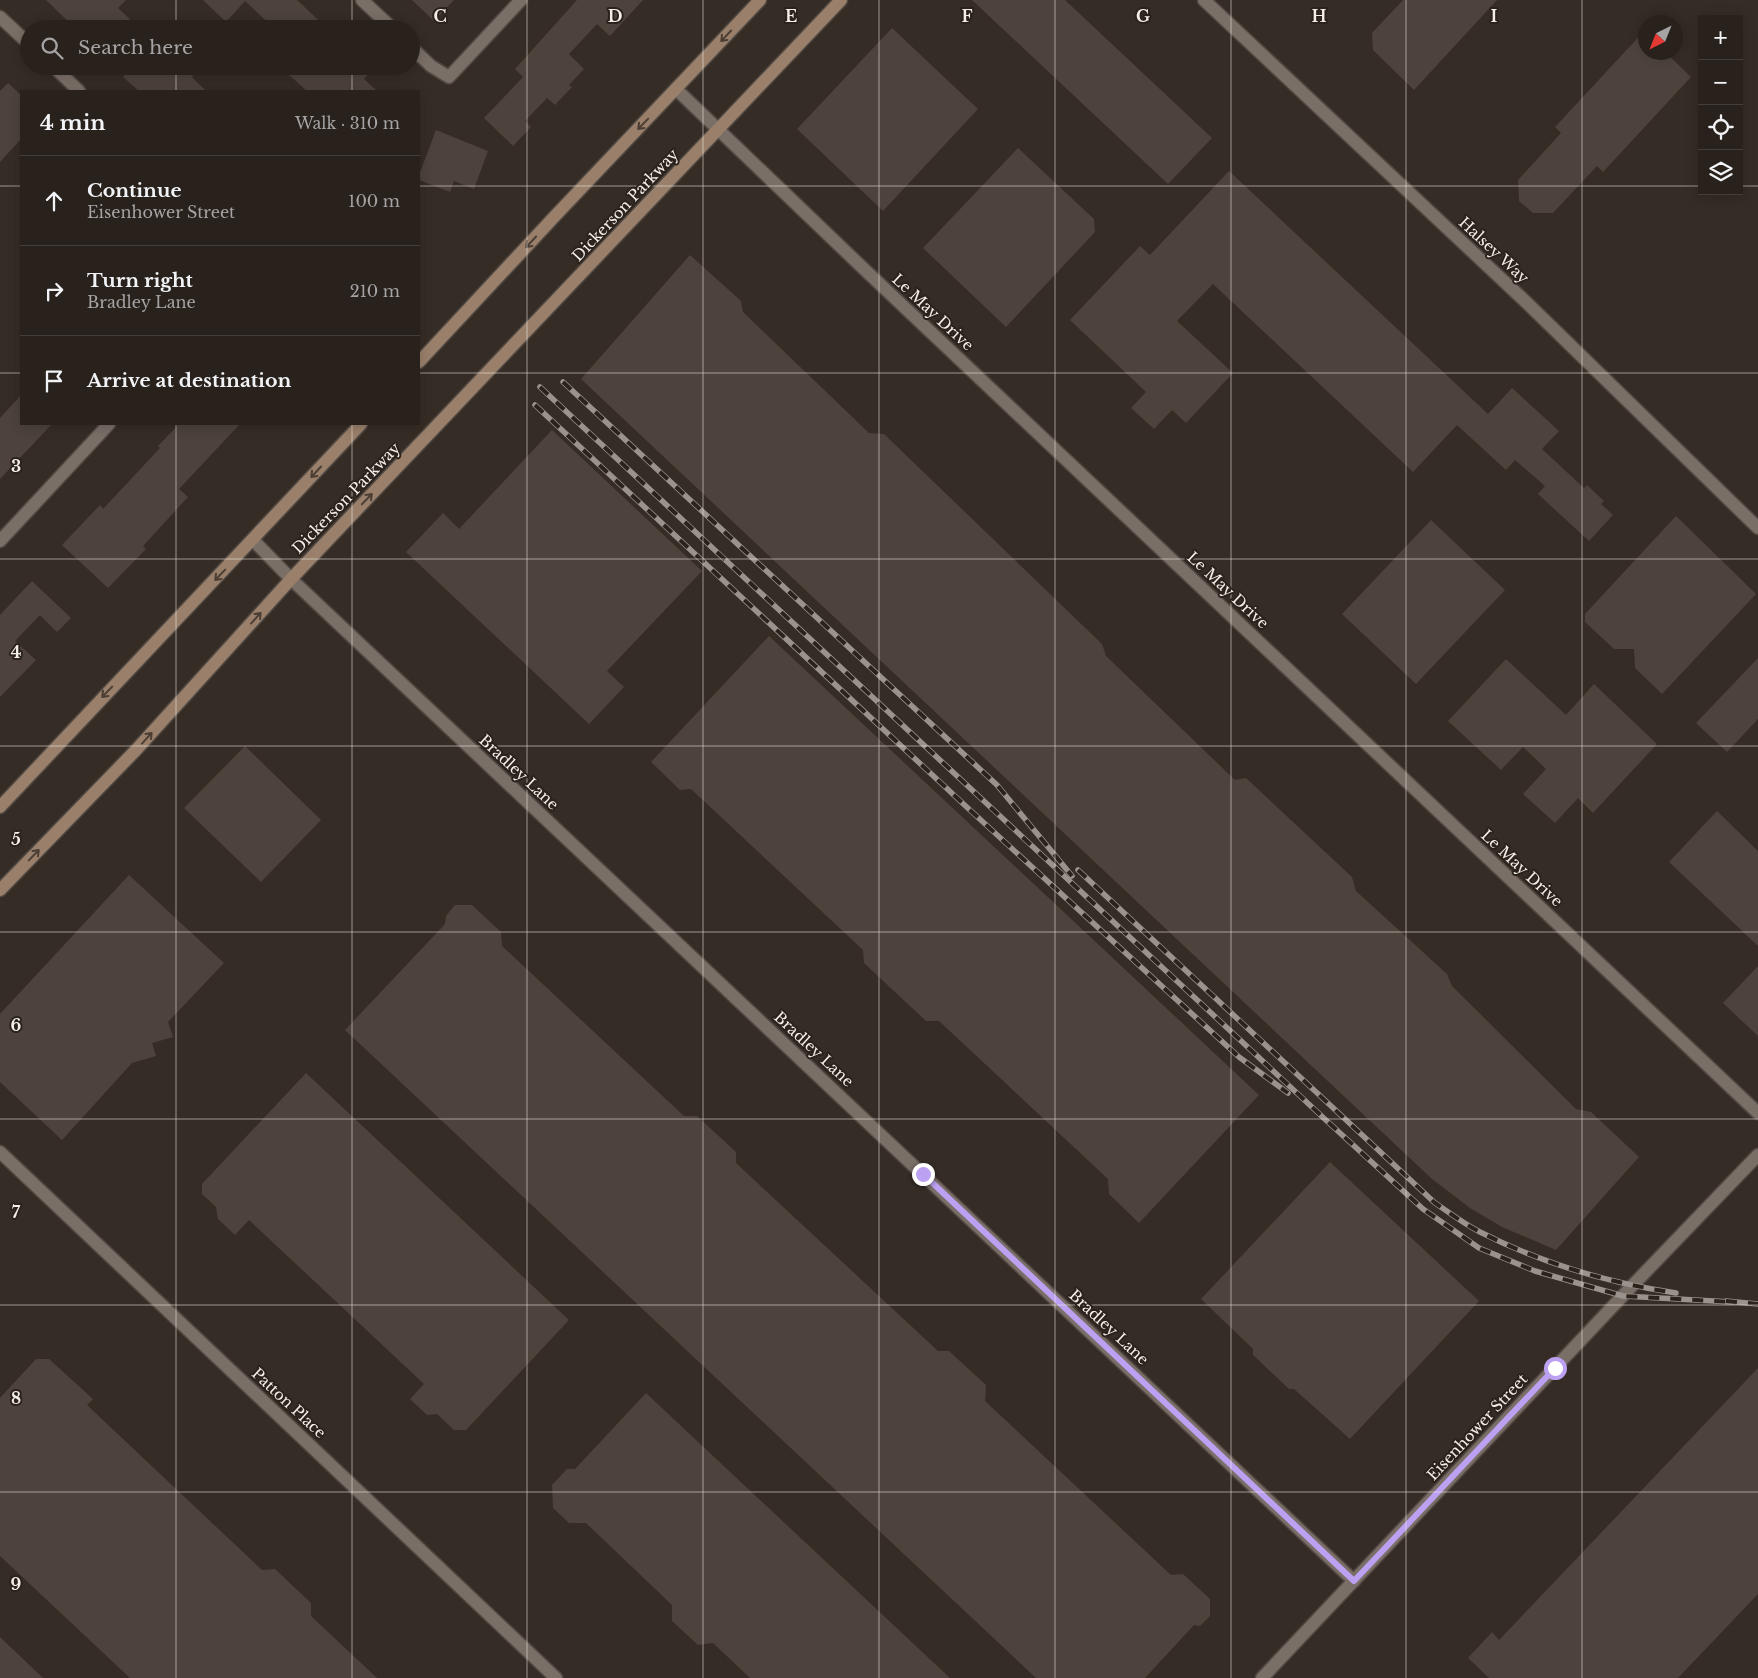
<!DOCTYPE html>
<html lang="en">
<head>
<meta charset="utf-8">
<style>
	body { margin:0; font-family:"Libre Baskerville",serif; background:#302925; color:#f1f3f6 }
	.controls { position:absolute; right:15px; top:15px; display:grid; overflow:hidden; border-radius:0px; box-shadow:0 2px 12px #0003 }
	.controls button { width:45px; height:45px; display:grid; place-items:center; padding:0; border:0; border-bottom:1px solid #443e3b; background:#28211c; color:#f1f3f6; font:25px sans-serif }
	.compass { position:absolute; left:1638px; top:15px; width:45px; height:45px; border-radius:50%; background:#28211c; box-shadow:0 2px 12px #0003; rotate:223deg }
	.stop { position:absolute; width:15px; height:15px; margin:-11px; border:4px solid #bca0f2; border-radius:50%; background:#fff }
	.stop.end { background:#bca0f2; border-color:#fff; box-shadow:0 1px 5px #0008 }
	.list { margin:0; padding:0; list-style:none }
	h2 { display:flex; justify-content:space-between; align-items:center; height:65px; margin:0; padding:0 20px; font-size:21px }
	h2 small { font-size:16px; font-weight:400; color:#a5a3a3 }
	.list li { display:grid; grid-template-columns:32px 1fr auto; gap:15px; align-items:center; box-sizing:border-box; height:90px; padding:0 20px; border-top:1px solid #443e3b }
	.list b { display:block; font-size:19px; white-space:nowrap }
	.list p { margin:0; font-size:16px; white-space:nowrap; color:#a5a3a3 }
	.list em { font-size:16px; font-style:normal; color:#a5a3a3 }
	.icon { flex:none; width:28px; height:28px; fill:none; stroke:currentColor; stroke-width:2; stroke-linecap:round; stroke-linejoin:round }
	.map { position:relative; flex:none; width:1758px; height:1678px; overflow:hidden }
	.search { position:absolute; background:#28211c; box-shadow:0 2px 12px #0003; left:20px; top:20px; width:400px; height:55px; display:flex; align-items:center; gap:12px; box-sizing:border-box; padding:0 18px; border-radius:28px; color:#a5a3a3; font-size:19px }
	.panel { position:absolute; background:#28211c; box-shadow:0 2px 12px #0003; left:20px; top:90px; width:400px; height:335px; border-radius:0px }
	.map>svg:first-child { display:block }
</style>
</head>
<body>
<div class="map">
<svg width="1758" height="1678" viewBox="0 0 1758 1678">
	<rect width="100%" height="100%" fill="#352c25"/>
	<g fill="#4d433c">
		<path d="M46,0H126L118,8L140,29H76Z"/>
		<path d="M203,0H297L328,29H275L245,1L226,22Z"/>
		<path d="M412,0H454L434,21Z"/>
		<path d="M577,0H643L610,36L597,24L569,54L584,69L569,85L572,87L555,105L547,98L525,121L531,127L513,146L484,118L523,77L515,69Z"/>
		<path d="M972,0H1065L1212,138L1168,184Z"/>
		<path d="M1403,0H1497L1414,90L1373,50L1372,33Z"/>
		<path d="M892,28L978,109L883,211L797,129Z"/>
		<path d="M1646,29V52H1665L1691,77L1603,172L1597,166L1553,213H1533L1519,201L1518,180L1561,133L1555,127Z"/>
		<path d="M133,66H202L192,77L206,91H139L123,77Z"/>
		<path d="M279,66H376L364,79L377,91H307Z"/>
		<path d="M8,83L21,95V139L0,162V91Z"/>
		<path d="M436,130L488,151L474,189L454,181L450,192L419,180V175Z"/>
		<path d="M1018,148L1094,219L1095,232L1006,327L923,248Z"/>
		<path d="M1229,171L1488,414L1512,388L1559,431L1542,449L1584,488L1587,485L1604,501L1601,504L1613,515L1589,541L1538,494L1545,486L1515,460L1506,470L1457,425L1413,472L1213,284L1177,321L1233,373L1186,423L1172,410L1154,429L1131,408L1146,392L1070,320L1140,246L1150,255Z"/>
		<path d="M690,255L741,301L743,312L869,433L884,434L1102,644L1106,656L1235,780L1246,778L1352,877L1356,891L1447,974L1452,986L1576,1109L1591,1112L1639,1157L1556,1250L1502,1227L1470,1208L1432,1179L581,379Z"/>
		<path d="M21,395V424H52L0,479V418Z"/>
		<path d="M179,424H240L179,489L188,497L143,546L146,549L108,588L62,545L100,505L103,509L160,448L158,446Z"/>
		<path d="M552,430L702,571L607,671L624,687L589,724L406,552L443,513L459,529Z"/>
		<path d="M1676,516L1756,594L1662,694L1635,668L1634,649H1614L1585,622V614Z"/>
		<path d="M1431,520L1505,590L1416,684L1342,614Z"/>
		<path d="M32,581L71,618L57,632L40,615L15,641L36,660L0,697V615Z"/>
		<path d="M769,636L1259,1095L1139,1223L1109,1194L1108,1179L939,1021H926L864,963L863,950L691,789L680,790L651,762Z"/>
		<path d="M1758,658V719L1727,752L1696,723Z"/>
		<path d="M1506,659L1566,715L1594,684L1657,744L1593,813L1578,798L1555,823L1523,794L1546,769L1523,747L1501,770L1448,721Z"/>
		<path d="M245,746L321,820L261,882L184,808Z"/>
		<path d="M1717,811L1758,851V946L1669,862Z"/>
		<path d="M129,875L224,963L168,1022L173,1037L152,1043L156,1056L132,1063L62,1140L0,1082V1014Z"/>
		<path d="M455,905H472L501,932L502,946L684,1116H697L736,1152V1163L938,1351H949L986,1385L985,1401L1171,1575L1183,1574L1210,1599V1616L1200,1626L1194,1625L1145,1678H1036L345,1030L445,924L446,916Z"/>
		<path d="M1758,966V1036L1723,1003Z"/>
		<path d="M306,1073L569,1320L466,1430H454L437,1414L427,1415L410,1399L424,1384L249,1220L235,1235L218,1219L216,1207L202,1194V1184Z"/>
		<path d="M1330,1162L1479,1301L1350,1439L1294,1389H1289L1253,1355V1349L1201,1299Z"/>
		<path d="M36,1359H49L93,1399L87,1405L262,1570L275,1569L311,1603V1616L377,1678H130L0,1556V1398Z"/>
		<path d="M1758,1368V1594L1678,1678H1489L1468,1658L1492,1632L1499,1640Z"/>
		<path d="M646,1393L950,1678H750L713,1643L698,1645L672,1621V1605L586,1523H569L553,1508L552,1485L567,1469H575Z"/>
		<path d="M0,1637L43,1678H0Z"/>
	</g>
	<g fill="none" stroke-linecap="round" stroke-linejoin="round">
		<defs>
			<g id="minor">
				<path d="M362,0L393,29"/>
				<path d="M1204,0L1526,302L1758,528"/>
				<path d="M0,17L29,44"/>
				<path d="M411,47L431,66L449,77L521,0"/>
				<path d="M53,66L79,91"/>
				<path d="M676,89L865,270L1758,1113"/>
				<path d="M253,540L291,579L1354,1581"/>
				<path d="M0,541L109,424"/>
				<path d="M0,1152L556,1678"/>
			</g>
			<path id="tertiary" d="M1262,1678L1632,1286L1758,1155"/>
			<g id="secondary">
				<path d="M419,362L555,216L760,0"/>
				<path d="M0,807L361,424"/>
				<path d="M0,890L136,750L291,579L841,0"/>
			</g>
		</defs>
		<use href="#minor" stroke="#504843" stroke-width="15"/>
		<use href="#tertiary" stroke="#504843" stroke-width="15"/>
		<use href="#secondary" stroke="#504843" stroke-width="15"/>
		<use href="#minor" stroke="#7a6f67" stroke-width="12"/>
		<use href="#tertiary" stroke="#7a6f67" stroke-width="12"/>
		<use href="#secondary" stroke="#9a806b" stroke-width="12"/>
		<defs>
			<g id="rail">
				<path d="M563,382L997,785L1072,876"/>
				<path d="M540,387L1328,1122L1423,1209L1479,1248L1535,1271L1623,1296L1732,1302"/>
				<path d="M535,405L971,811L1239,1057L1288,1093"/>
				<path d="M1078,870L1435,1203C1450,1213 1464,1224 1480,1232C1541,1263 1609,1283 1676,1293"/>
				<path d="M1726,1301L1758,1304"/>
			</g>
		</defs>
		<use href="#rail" stroke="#9a928c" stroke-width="5.5"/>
		<use href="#rail" stroke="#2b221c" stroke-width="4" stroke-dasharray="11" stroke-linecap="butt"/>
	</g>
	<defs><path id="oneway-shaft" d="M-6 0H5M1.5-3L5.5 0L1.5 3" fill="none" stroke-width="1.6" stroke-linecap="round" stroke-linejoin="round" transform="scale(1.25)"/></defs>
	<g stroke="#4c3e34">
		<use href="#oneway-shaft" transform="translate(726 36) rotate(133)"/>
		<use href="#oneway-shaft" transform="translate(643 124) rotate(134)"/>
		<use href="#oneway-shaft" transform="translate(531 242) rotate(133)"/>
		<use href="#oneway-shaft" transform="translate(316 472) rotate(133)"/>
		<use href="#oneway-shaft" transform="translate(367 499) rotate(-46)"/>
		<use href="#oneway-shaft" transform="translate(220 575) rotate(134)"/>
		<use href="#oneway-shaft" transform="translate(256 618) rotate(-48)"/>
		<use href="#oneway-shaft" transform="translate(107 692) rotate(134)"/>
		<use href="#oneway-shaft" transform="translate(147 738) rotate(-48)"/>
		<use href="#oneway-shaft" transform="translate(34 855) rotate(-46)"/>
	</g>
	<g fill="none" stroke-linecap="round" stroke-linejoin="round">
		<path stroke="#bca0f2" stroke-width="6" d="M923,1174L1354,1581L1555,1368"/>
	</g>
	<path fill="none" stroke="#f4eee9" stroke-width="1" stroke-opacity="0.55" d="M176,0V29M352,0V29M527,0V1678M703,0V1678M879,0V1678M1055,0V1678M1231,0V1678M1406,0V1678M1582,0V1678M176,66V91M352,66V91M0,186H21M419,186H1702M1739,186H1758M0,373H21M419,373H1758M176,424V1678M352,424V1678M0,559H1758M0,746H1758M0,932H1758M0,1119H1758M0,1305H1758M0,1492H1758"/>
	<g text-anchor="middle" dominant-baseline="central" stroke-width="4" stroke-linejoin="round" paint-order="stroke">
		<g font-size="15" fill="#f4eee9" stroke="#2b221c">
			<text transform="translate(625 205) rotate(-47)">Dickerson Parkway</text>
			<text transform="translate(1494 250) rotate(43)">Halsey Way</text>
			<text transform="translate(933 312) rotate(43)">Le May Drive</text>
			<text transform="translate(346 498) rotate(-46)">Dickerson Parkway</text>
			<text transform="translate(1228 590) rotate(43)">Le May Drive</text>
			<text transform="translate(519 772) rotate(43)">Bradley Lane</text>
			<text transform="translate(1522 868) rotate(43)">Le May Drive</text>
			<text transform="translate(814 1049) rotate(43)">Bradley Lane</text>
			<text transform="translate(1109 1327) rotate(43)">Bradley Lane</text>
			<text transform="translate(289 1403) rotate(43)">Patton Place</text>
			<text transform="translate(1477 1427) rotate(-47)">Eisenhower Street</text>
		</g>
	</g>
	<g font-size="16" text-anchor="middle" font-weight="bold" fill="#f4eee9" stroke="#2b221c" stroke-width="4" stroke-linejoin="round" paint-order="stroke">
		<text x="440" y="22">C</text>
		<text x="615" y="22">D</text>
		<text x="791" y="22">E</text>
		<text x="967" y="22">F</text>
		<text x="1143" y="22">G</text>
		<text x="1319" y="22">H</text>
		<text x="1494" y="22">I</text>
		<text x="16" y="472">3</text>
		<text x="16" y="658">4</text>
		<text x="16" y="845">5</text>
		<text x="16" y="1031">6</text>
		<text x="16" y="1218">7</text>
		<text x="16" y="1404">8</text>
		<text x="16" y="1590">9</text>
	</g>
</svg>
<div class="controls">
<button>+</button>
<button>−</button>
<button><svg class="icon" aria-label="locate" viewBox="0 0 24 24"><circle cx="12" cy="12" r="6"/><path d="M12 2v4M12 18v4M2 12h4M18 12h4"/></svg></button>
<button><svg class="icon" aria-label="layers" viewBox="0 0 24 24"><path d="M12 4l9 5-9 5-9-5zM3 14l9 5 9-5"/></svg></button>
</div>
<svg class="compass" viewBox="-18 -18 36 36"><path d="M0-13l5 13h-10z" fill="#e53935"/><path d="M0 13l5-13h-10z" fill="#a5a3a3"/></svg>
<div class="stop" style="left:1555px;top:1368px"></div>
<div class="stop end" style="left:923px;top:1174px"></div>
<div class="search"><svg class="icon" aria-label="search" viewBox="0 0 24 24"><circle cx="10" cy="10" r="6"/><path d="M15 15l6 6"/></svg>Search here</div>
<section class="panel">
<h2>4 min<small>Walk · 310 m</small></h2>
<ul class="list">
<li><svg class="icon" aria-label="ahead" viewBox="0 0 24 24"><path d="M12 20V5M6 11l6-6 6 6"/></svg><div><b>Continue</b><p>Eisenhower Street</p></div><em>100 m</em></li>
<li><svg class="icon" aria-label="right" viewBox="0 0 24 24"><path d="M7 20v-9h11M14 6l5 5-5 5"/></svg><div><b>Turn right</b><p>Bradley Lane</p></div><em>210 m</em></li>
<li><svg class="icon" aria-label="arrive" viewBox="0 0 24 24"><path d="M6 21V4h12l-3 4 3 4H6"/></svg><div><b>Arrive at destination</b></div></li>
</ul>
</section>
</div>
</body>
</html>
